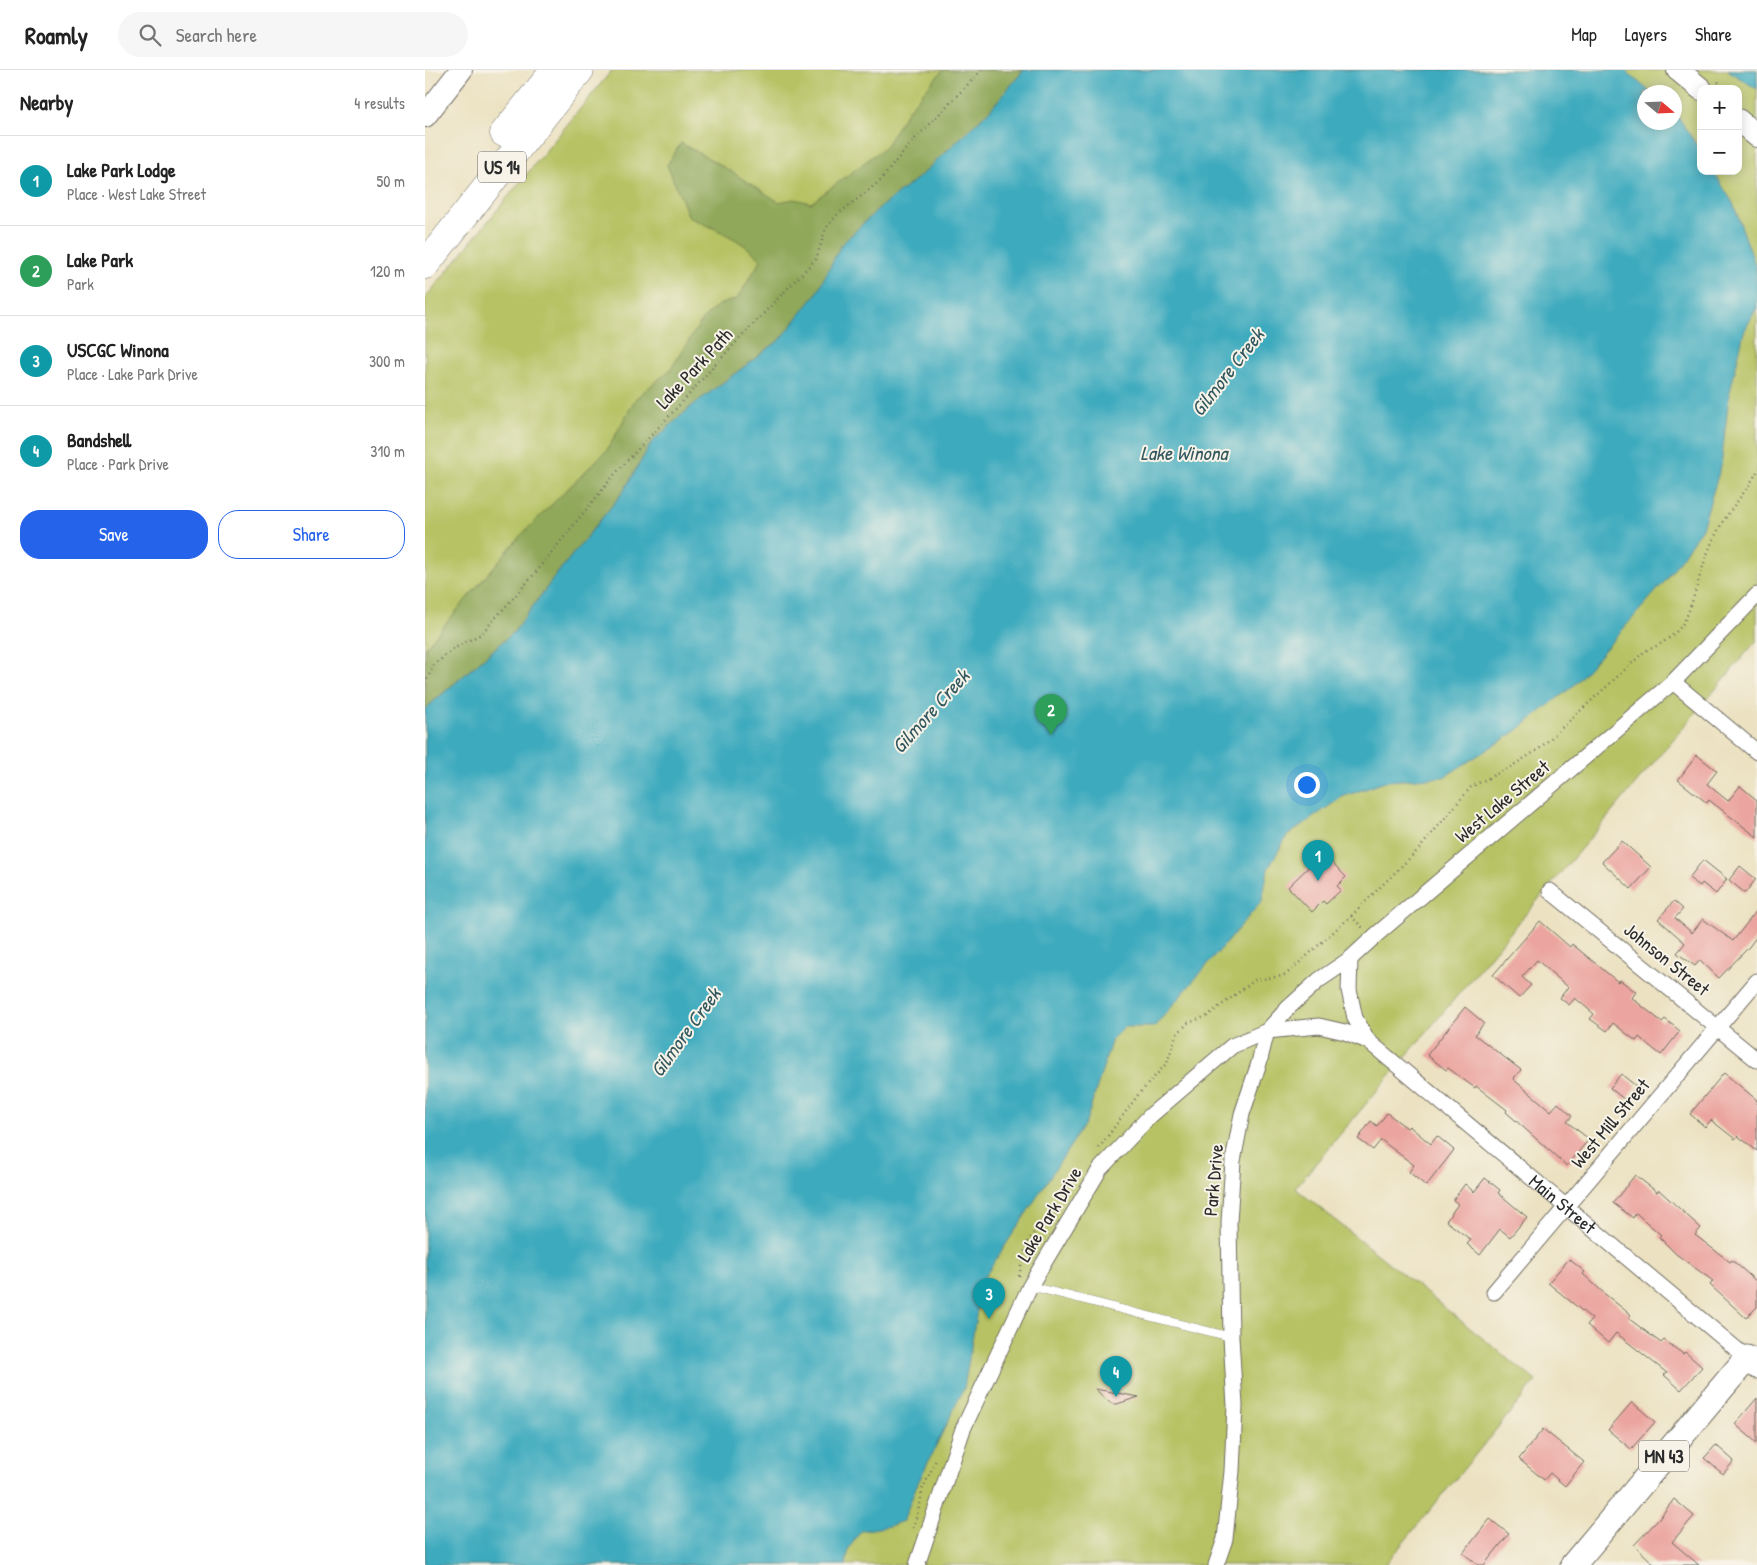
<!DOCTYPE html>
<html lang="en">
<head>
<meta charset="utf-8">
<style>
	body { margin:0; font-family:"Patrick Hand",sans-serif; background:#f6f6f6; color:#222 }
	.controls { position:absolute; right:15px; top:15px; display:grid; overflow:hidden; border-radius:10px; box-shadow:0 2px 12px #0003 }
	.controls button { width:45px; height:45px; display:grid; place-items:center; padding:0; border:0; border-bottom:1px solid #e0e0e0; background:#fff; color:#222; font:25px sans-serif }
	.compass { position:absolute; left:1212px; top:15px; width:45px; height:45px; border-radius:50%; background:#fff; box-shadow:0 2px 12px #0003; rotate:109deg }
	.you { position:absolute; left:881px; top:714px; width:18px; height:18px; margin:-12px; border:4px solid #fff; border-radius:50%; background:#1a73e8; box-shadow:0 0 0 8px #1a73e833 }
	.badge { display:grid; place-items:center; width:32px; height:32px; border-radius:50%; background:#2563eb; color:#fff; font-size:16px; font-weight:700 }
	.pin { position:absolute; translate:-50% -41px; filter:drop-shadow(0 1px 2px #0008) }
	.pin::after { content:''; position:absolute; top:26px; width:18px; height:15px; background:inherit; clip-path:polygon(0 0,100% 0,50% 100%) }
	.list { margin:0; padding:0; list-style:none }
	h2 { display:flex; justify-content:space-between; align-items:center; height:65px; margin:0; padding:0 20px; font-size:21px }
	h2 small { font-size:16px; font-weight:400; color:#767676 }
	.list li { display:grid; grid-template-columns:32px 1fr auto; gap:15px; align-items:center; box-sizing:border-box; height:90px; padding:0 20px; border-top:1px solid #e0e0e0 }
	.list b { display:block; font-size:19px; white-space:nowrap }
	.list p { margin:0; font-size:16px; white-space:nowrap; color:#767676 }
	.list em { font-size:16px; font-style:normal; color:#767676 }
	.actions { display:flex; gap:10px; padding:15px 20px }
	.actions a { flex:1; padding:11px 0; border:1px solid #2563eb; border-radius:20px; text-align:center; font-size:18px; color:#2563eb }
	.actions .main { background:#2563eb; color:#fff }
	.icon { flex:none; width:28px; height:28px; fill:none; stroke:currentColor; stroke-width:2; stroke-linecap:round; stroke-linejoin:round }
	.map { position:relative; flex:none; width:1332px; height:1495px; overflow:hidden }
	header { display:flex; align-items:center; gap:30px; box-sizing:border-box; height:70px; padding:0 25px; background:#fff; border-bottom:1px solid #e0e0e0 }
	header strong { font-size:24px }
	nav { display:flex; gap:28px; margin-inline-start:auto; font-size:18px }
	.search { width:350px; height:45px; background:#f6f6f6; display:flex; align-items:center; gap:12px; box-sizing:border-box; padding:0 18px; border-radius:28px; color:#767676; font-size:19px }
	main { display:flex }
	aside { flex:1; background:#fff }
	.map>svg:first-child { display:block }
</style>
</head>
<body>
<header>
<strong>Roamly</strong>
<div class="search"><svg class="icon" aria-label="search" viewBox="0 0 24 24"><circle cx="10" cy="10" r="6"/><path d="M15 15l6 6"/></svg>Search here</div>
<nav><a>Map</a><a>Layers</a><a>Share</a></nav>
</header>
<main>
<aside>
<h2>Nearby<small>4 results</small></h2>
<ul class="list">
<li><span class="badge" style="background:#0f9aa8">1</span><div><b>Lake Park Lodge</b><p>Place · West Lake Street</p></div><em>50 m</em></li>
<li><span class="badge" style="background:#2e9e5b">2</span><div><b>Lake Park</b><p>Park</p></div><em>120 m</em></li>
<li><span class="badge" style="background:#0f9aa8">3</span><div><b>USCGC Winona</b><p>Place · Lake Park Drive</p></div><em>300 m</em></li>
<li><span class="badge" style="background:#0f9aa8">4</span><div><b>Bandshell</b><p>Place · Park Drive</p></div><em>310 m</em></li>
</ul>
<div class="actions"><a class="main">Save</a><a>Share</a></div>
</aside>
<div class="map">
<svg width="1332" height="1495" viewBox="0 0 1332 1495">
	<rect width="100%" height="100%" fill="#f7f3e8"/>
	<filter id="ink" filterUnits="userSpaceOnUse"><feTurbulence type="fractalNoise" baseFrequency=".02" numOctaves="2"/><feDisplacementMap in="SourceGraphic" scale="10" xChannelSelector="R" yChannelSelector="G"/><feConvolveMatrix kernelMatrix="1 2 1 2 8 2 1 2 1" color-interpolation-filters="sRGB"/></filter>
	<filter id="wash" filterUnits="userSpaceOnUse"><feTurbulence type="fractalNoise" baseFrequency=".0096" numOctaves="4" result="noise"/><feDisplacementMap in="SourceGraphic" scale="20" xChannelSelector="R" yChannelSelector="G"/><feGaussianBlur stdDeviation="1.12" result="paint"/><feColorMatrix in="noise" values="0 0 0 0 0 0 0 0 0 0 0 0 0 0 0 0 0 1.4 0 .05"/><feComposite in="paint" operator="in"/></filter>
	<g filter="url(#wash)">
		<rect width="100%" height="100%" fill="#ece2c2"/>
		<path fill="#b6c264" stroke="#707648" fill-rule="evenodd" d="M187,0H1332V570L870,1118L1111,1311L960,1495H0V228ZM1276,19H1313V101H1276ZM1220,22H1250V52H1220Z"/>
		<path fill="#90a85a" stroke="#5e6a42" d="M518,0H599L564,41L492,109L454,139L416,175L392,224L356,269L268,335L227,372L198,422L131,505L89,562L0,639V578L95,466L182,380L211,328L245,300L277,250L293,235L312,229L336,190C318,169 289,159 264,147L242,95L256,73L294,94L354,132L369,129L386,133L460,77L483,40Z"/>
		<g fill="#3eaabe" stroke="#346a74">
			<path d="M599,0H1200L1225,22H1220V52H1250V44L1254,48L1276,82V101H1288L1308,133L1331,197L1332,237L1319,262L1304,326L1296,396L1277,458L1241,510L1148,616L1090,662L1019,707L963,711L917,727L862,766L843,799L837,831L729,957H699L687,969L661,1052L557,1211L539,1318L491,1417L478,1451L464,1456L436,1461L424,1478L421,1495H0V639L89,562L131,505L198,422L227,372L268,335L356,269L391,224L416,175L454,138L492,109L564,41Z"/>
			<path d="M1303,0H1332V19L1305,2Z"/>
		</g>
		<g id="blocks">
			<g fill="#eba49f">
				<path d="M1272,685L1292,701L1282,714L1303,731L1315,716L1332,730V767L1284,730L1282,733L1253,710Z"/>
				<path d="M1197,771L1226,797L1206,819L1177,792Z"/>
				<path d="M898,783L921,807L912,816L916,820L901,834L898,831L887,842L863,817Z"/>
				<path d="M1278,790L1302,809L1291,824L1277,813L1275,816L1264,808Z"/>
				<path d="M1315,796L1331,809L1320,823L1304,810Z"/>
				<path d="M1249,831L1258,839L1250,848L1267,863L1278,849L1308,871L1332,840V866L1323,878L1294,908L1275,890L1270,896L1252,883L1260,873L1233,849Z"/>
				<path d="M1115,851L1145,877L1147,874L1193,912L1195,910L1211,922L1207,928L1237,952L1240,949L1255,961L1236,985L1214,967L1211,971L1188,953L1182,961L1165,949L1169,944L1150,928L1144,935L1135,928L1143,917L1112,890L1097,907L1106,915L1094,928L1068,905Z"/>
				<path d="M1040,937L1059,953L1050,965L1096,1000L1088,1009L1126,1041L1133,1033L1147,1046L1142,1052L1164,1069L1142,1096L1081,1042L1082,1040L1051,1016L1050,1018L1023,998L1021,1000L1002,985Z"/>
				<path d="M1299,1003L1332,1030V1081L1313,1066L1310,1069L1286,1050L1280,1057L1265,1044Z"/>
				<path d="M1196,1004L1211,1016L1200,1030L1185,1018Z"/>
				<path d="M962,1043L982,1058L984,1056L1006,1074L1012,1066L1029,1080L1001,1116L984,1102L989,1095L956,1070L948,1080L933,1069L946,1051L952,1056Z"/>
				<path d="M1210,1105L1232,1122L1234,1120L1276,1158L1270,1165L1305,1192L1307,1190L1332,1212V1237L1321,1248L1285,1215L1288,1211L1251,1184L1234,1167L1236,1165L1211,1143L1208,1148L1188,1133Z"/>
				<path d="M1060,1108L1075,1120L1073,1123L1102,1147L1085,1167L1075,1159L1055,1185L1042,1174L1046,1170L1021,1151L1033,1134L1028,1130L1040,1114L1049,1122Z"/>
				<path d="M1144,1189L1160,1202L1158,1204L1181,1225L1206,1245L1203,1248L1236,1273L1239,1270L1258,1284L1260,1282L1277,1297L1256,1320L1239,1305L1242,1303L1191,1263L1183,1273L1162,1255L1167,1249L1123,1213Z"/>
				<path d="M670,1319L714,1327L692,1334H688L684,1332Z"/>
				<path d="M1332,1328V1373L1310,1354Z"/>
				<path d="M1207,1332L1230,1352L1206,1379L1183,1360Z"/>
				<path d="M1118,1359L1159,1392L1140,1416L1125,1403L1119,1410L1094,1389Z"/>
				<path d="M1291,1375L1309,1391L1298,1404L1279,1388Z"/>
				<path d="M1249,1429L1269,1446L1247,1472L1274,1495H1230L1209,1475L1234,1449Z"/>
				<path d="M1065,1449L1084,1464L1059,1495H1053L1038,1483Z"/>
			</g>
		</g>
	</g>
	<g filter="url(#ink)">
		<use href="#blocks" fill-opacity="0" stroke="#6f6b60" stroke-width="1"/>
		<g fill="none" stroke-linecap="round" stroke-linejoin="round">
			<defs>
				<path id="lane" d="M605,1216L806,1267"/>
				<g id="street">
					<path d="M1248,612L1332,682"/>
					<path d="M1125,821L1332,990"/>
					<path d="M925,889L924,920L930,948L943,971"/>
					<path d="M1069,1222L1332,911"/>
					<path id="s1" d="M492,1495L538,1359L605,1216L675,1099L725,1046L807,976L842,961L894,956L920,962L943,971L1322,1288"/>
					<path d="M791,1495L800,1469L807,1401L810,1336L806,1267L804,1152L808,1091L817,1044L834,993L842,961L863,938L894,910L925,889L951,865L1248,612L1332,525"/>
				</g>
				<g id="secondary">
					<path d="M1253,0L1276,19"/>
					<path d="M0,46L36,0"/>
					<path d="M1313,50L1332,66"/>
				</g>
				<path id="primary" d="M1148,1495L1322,1288L1332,1296"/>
				<g id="highway">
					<path d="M79,63L130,0"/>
					<path d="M0,195L155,0"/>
				</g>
			</defs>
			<use href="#lane" stroke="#6f6b60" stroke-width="9"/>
			<use href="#street" stroke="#6f6b60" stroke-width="17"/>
			<use href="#secondary" stroke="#6f6b60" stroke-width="24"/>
			<use href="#primary" stroke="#6f6b60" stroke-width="27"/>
			<use href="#highway" stroke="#6f6b60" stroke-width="29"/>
			<g stroke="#6f6b60" stroke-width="2.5" stroke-dasharray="1 4" stroke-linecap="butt">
				<path d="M1293,12L1301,19"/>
				<path d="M0,614L8,596L28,579L56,564L106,508L190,404L259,330L294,290L391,189L401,158L412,145L455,111L483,76L557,0"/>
				<path d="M926,846L939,859"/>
				<path d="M674,1078L713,1025L742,993L751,965L763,953L782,946L830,910L858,906L864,902L926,846L994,779L1046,717L1087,696L1114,679L1220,581C1234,576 1248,567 1257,555C1264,544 1268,528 1272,516C1277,499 1282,482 1290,466C1301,443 1320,424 1332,402"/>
				<path d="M594,1206C599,1182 599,1172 617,1153C621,1148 628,1147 632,1141"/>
				<path d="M488,1458L495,1434L497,1420L512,1388"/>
			</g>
			<use href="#lane" stroke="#fff" stroke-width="8"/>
			<use href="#street" stroke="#fff" stroke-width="15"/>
			<use href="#secondary" stroke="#fff" stroke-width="22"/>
			<use href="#primary" stroke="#fff" stroke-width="25"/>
			<use href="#highway" stroke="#fff" stroke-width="28"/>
		</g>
	</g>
	<g text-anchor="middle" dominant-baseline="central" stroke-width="4" stroke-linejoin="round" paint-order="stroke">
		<g fill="#f7f3e8" stroke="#686764" stroke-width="1">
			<rect x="53" y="81.5" width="48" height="31" rx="4"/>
			<rect x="1214" y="1370.5" width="50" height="31" rx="4"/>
		</g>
		<g font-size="18" font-weight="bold" fill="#2b2b2b">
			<text x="77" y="97">US 14</text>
			<text x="1239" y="1386">MN 43</text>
		</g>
		<g font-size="19" fill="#2b2b2b" stroke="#f7f3e8">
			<text transform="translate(269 298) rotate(-47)">Lake Park Path</text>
			<text transform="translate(1077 731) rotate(-40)">West Lake Street</text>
			<text transform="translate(1242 889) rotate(39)">Johnson Street</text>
			<text transform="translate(1185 1053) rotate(-50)">West Mill Street</text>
			<text transform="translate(788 1110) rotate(-85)">Park Drive</text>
			<text stroke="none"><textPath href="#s1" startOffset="1014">Main Street</textPath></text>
			<text transform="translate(624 1144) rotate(-59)">Lake Park Drive</text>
		</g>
		<g font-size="20" font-style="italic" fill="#32575e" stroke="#f7f3e8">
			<text transform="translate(802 302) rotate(-52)">Gilmore Creek</text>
			<text x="759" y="382">Lake Winona</text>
			<text transform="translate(505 641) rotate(-48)">Gilmore Creek</text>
			<text transform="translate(260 962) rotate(-54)">Gilmore Creek</text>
		</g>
	</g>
</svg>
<div class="controls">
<button>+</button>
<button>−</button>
</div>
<svg class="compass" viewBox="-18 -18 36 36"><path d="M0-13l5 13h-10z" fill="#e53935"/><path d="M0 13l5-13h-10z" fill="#767676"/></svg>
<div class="you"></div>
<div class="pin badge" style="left:893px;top:811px;background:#0f9aa8">1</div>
<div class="pin badge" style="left:626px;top:665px;background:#2e9e5b">2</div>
<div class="pin badge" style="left:564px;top:1249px;background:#0f9aa8">3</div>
<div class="pin badge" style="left:691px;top:1327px;background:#0f9aa8">4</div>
</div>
</main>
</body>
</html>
